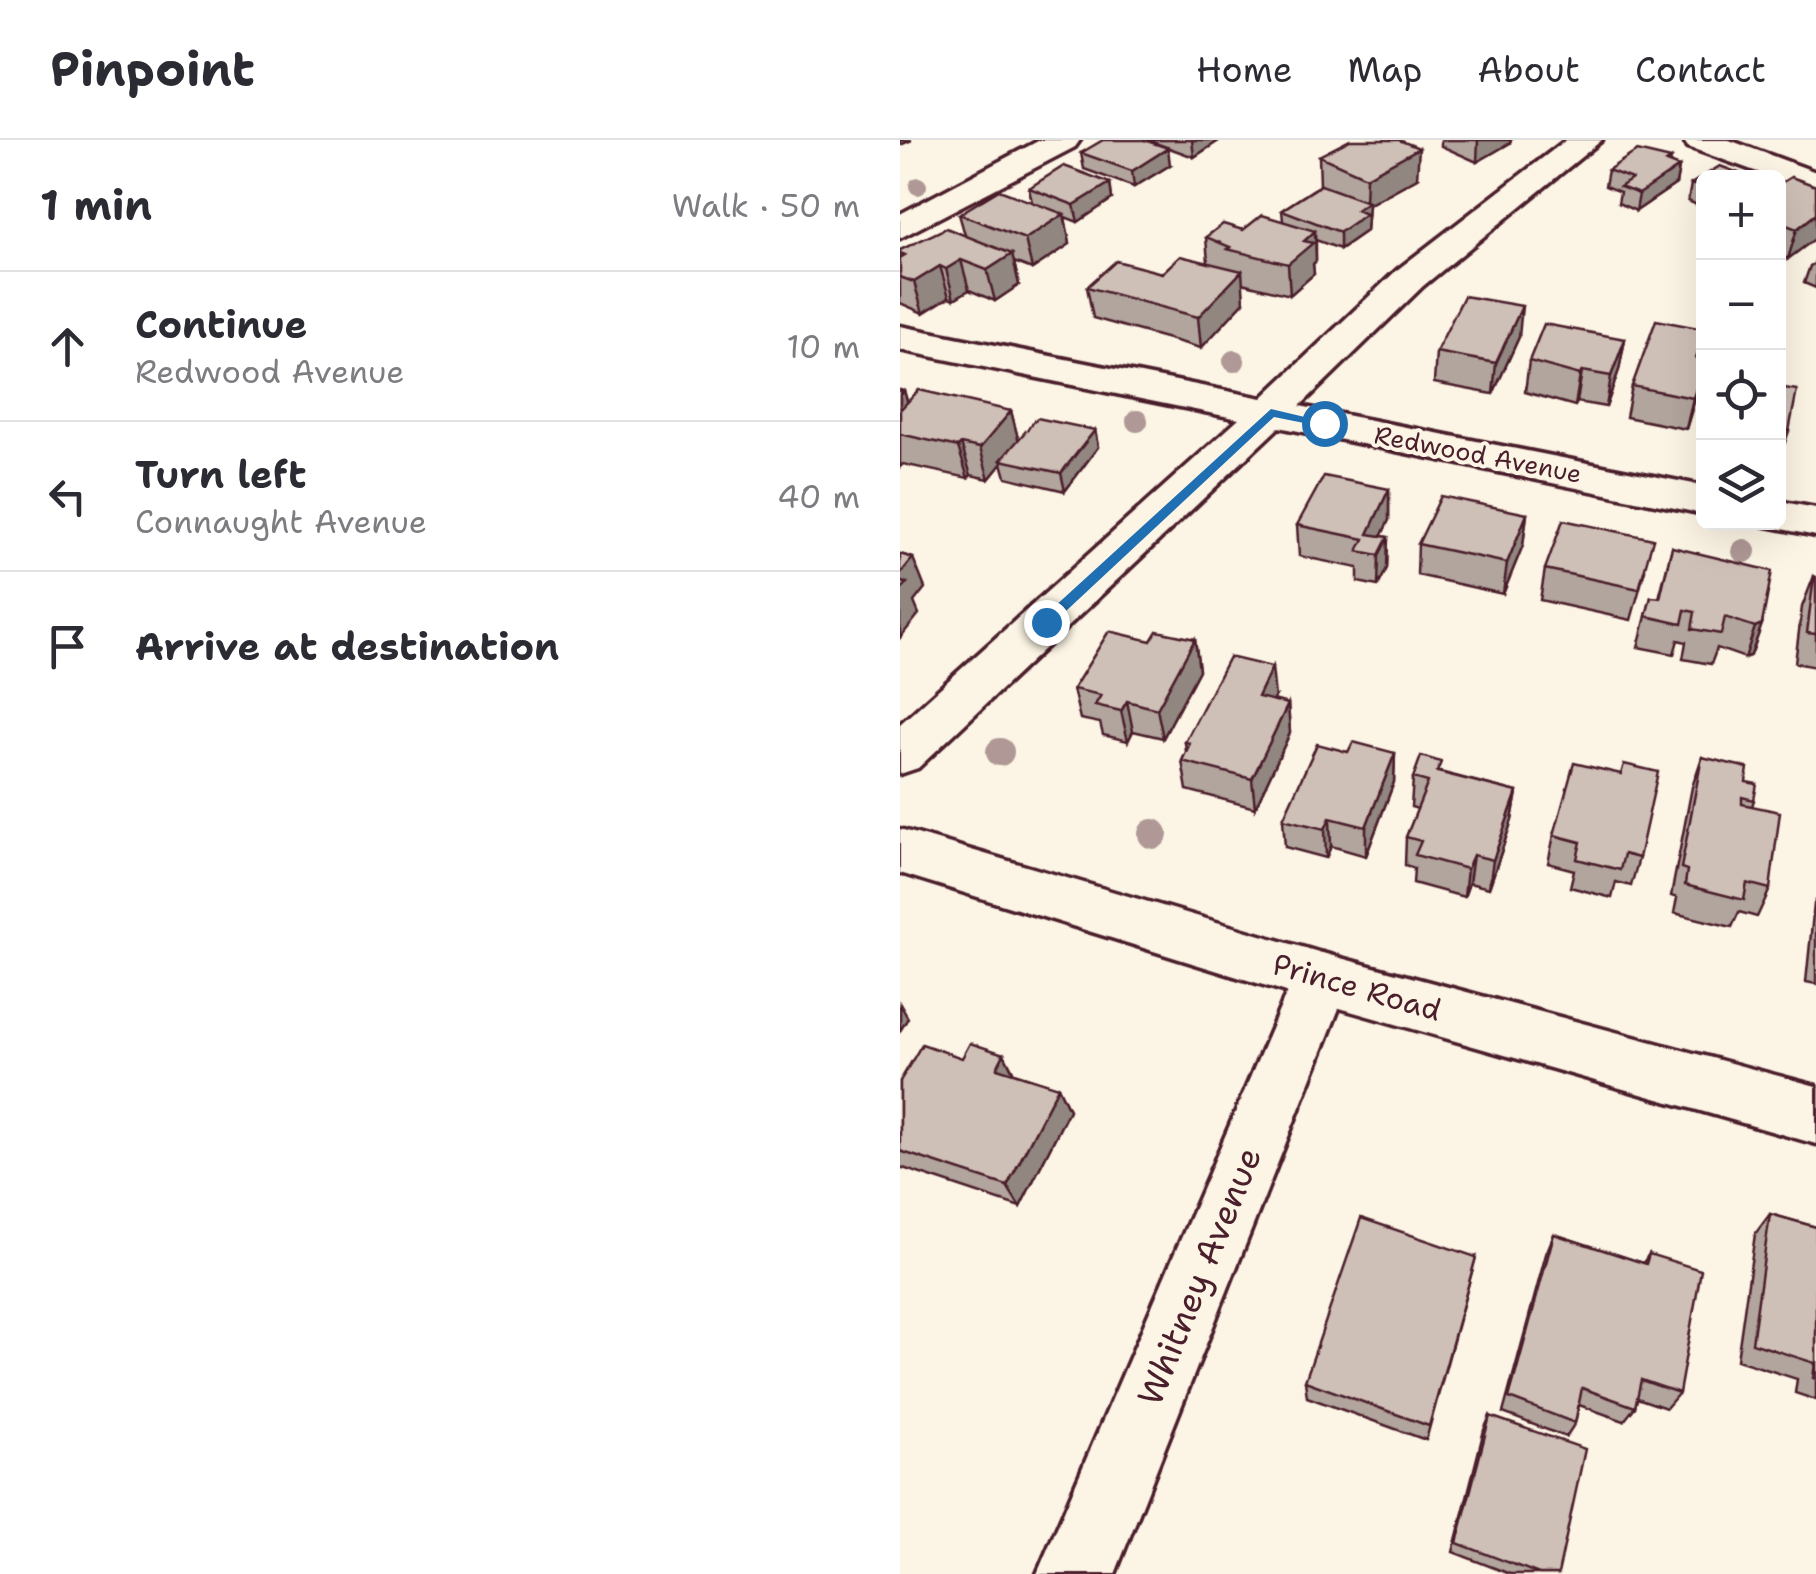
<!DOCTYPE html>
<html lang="en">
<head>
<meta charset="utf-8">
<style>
	body { margin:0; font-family:"Shantell Sans",sans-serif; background:#f7f7f7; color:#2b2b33 }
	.controls { position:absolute; right:30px; top:30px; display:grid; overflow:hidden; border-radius:15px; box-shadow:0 10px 40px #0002 }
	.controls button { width:90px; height:90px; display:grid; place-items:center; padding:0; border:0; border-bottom:2px solid #e1e1e2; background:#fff; color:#2b2b33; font:50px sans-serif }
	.stop { position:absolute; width:30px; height:30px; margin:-22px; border:8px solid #1f6fb2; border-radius:50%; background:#fff }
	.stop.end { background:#1f6fb2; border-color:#fff; box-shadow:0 2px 10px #0008 }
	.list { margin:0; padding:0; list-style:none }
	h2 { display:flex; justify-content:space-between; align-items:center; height:130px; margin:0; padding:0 40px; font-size:42px }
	h2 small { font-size:32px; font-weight:400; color:#7c7c81 }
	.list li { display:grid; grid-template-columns:65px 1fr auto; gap:30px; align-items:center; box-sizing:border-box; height:150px; padding:0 40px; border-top:2px solid #e1e1e2 }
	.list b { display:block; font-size:38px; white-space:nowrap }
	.list p { margin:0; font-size:32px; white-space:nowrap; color:#7c7c81 }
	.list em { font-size:32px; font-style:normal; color:#7c7c81 }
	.icon { flex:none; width:55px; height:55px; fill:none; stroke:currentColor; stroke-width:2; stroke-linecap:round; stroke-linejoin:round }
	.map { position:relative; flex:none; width:916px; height:1434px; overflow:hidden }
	header { display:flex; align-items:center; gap:60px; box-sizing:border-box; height:140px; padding:0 50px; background:#fff; border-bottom:2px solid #e1e1e2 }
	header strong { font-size:48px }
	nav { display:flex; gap:55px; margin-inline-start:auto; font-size:35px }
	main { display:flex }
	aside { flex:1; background:#fff }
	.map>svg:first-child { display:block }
</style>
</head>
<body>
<header>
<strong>Pinpoint</strong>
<nav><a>Home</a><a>Map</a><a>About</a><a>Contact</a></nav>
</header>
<main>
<aside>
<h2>1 min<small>Walk · 50 m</small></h2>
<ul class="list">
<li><svg class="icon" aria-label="ahead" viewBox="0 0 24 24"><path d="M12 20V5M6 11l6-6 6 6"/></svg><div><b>Continue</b><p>Redwood Avenue</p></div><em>10 m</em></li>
<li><svg class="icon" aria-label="left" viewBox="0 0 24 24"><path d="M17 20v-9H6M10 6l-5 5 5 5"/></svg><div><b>Turn left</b><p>Connaught Avenue</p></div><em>40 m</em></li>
<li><svg class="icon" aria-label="arrive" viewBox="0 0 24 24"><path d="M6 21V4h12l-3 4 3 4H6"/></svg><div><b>Arrive at destination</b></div></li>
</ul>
</aside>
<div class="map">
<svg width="916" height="1434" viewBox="0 0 916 1434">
	<rect width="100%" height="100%" fill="#fcf5e5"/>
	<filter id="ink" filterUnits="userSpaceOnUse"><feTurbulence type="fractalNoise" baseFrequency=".01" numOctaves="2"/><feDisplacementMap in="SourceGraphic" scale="20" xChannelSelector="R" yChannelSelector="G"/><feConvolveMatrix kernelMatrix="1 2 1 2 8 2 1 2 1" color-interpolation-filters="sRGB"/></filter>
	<g filter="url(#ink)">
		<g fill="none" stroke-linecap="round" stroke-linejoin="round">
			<defs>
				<g id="minor">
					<path d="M140,0H180L175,7L0,98V74Z"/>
					<path d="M666,0H702L523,146L400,266L804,346V374L379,287L18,628L0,634V584L339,279L0,210V186L362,258L497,130Z"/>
					<path d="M783,0H829L916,32V53L788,7Z"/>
					<path d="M878,361L916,368V396L862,385L861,382H878Z"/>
					<path d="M422,813L443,820L451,838L215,1434H137L393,838L401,820Z"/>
				</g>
				<path id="tertiary" d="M0,689L422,813L916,946V1004L422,863L0,733Z"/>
			</defs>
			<use href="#minor" stroke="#4a1f2b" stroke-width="7"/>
			<use href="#tertiary" stroke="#4a1f2b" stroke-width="7"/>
			<use href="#minor" fill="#fcf5e5" fill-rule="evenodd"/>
			<use href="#tertiary" fill="#fcf5e5" fill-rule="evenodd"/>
		</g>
		<g fill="#af9895">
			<circle cx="18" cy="46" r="9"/>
			<circle cx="334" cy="221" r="11"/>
			<circle cx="237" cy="281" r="11"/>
			<circle cx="844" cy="411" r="12"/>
			<circle cx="100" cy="612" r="14"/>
			<circle cx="253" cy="694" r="15"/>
		</g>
		<g fill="#b2a59d" stroke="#4a1f2b" stroke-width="2.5">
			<path d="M247,0H320L294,17Z"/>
			<path d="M541,0H611L610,3L577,22L541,6Z"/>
			<path d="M181,13L270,25L234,47L184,29Z"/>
			<path d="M419,16L517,38L468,65L466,91L440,109L416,100V121L413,124L414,134L390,155L342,143L344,162L301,208L193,178L187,147L308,123L306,97L383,81L382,70L420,45Z"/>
			<path d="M770,24L779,27L776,44L736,71L718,63L720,52L705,46L708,30Z"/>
			<path d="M804,38V68L788,61L791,44Z"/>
			<path d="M210,43L212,59L178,82L165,77L170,104L132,129L114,122L119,145L95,161L69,150L54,159L49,157L23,173L0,163V110L65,95L59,74L132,62L129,48Z"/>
			<path d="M878,45L916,46L888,119L878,115Z"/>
			<path d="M916,116V148L904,143L910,126L914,124Z"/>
			<path d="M619,197L593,254L534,243L536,212Z"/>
			<path d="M804,197L798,218L804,226L786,289L726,277L732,246Z"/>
			<path d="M725,199L719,230L706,267L677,262L675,266L625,252L629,221Z"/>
			<path d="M878,247L889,291L883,308H878Z"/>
			<path d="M0,250L4,251L7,262L111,271L118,299L195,290L198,307L165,351L106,337L102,323L89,339L71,335L68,338L3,324L0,327Z"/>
			<path d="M489,349V380L481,396L488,397L487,428L478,446L458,442V428L399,416L397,385Z"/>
			<path d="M627,374L623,405L603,454L517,435L518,404Z"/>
			<path d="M772,407L862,484L851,515L845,518L817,508L811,524L783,519L786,502L778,500L774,514L738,507L751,457L759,458Z"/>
			<path d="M645,429L745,430L731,480L640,460Z"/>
			<path d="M914,436L916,437V527L895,523L902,467Z"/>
			<path d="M295,499L299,530L263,598L233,591L228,601L203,595L200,583L180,579L173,549L251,501Z"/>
			<path d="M375,557L373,560L388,564L390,593L355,668L287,650L282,621L286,612L285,602Z"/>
			<path d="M448,612L495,613L494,642L466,716L431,706L426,718L385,707L383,679Z"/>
			<path d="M802,617L846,642L854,660L852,666L870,749L857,777L839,772L832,787L774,773L777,758L771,756L792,647Z"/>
			<path d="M540,632L617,652L612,680L589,748L569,743L564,757L513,743L514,728L505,725L506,697L518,669L511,667L513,638Z"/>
			<path d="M654,695L739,718L731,746L716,742L712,758L670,747L674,730L648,723Z"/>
			<path d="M916,760V844L906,842L914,764Z"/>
			<path d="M104,914L114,933L158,947L169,970L120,1067L0,1027V941L62,918Z"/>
			<path d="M870,1074L916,1087V1260L895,1253L897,1239L837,1220L855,1094Z"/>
			<path d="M654,1094L743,1123L749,1114L779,1253L766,1268L737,1258L735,1267L724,1281L679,1265L675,1283L666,1297L603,1273L646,1114Z"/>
			<path d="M576,1117L526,1300L407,1257L405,1241Z"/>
			<path d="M590,1276L658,1434H610L553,1412L584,1290Z"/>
		</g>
		<g fill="#918680" stroke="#4a1f2b" stroke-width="2.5">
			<path d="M0,0H12L0,5Z"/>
			<path d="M292,0H320L294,17Z"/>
			<path d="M578,0H611L610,3L577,22Z"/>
			<path d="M268,8L270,25L234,47L232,31Z"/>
			<path d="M519,8L517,38L468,65L466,91L440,109V92L456,70L465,64L466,37Z"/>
			<path d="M771,19L768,35L779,27L776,44L736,71L739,54L766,22Z"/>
			<path d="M210,43L212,59L178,82L174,65Z"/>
			<path d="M164,74L170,104L132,129L125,99Z"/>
			<path d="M916,74V98L888,119L897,89Z"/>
			<path d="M415,91L416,121L413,124L414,134L390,155L388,124L404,101Z"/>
			<path d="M112,114L119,145L95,161L87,130Z"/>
			<path d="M61,120L69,150L54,159L46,129Z"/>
			<path d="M40,126L49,157L23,173L14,142Z"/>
			<path d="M342,131L344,162L301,208L298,177Z"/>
			<path d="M622,166L619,197L593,254L596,223Z"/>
			<path d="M725,199L719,230L706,267L711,236Z"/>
			<path d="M804,225L798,250L786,289L793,258Z"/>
			<path d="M682,231L677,262L675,266L680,235Z"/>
			<path d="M4,251L14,282L0,294V255Z"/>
			<path d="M111,271L119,302L101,320L102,323L89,339L80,308Z"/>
			<path d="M195,290L198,307L165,351L161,333Z"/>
			<path d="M61,304L71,335L68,338L58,307Z"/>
			<path d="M489,349V380L473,414L468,394Z"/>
			<path d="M627,374L623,405L603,454L607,423Z"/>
			<path d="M488,397L487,428L478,446L479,415Z"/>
			<path d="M0,414L13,418L25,448L14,462L19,474L0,498Z"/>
			<path d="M862,484L851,515L845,518L855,487Z"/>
			<path d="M295,499L299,530L263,598L257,569Z"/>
			<path d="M372,527L375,557L361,587L358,557Z"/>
			<path d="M227,561L233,591L228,601L221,571Z"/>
			<path d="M388,564L390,593L355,668L352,639Z"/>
			<path d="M495,613L494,642L466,716V687Z"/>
			<path d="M617,652L612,680L589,748L593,720Z"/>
			<path d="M430,678L431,706L426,718L425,689Z"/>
			<path d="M573,715L569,743L564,757L567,729Z"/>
			<path d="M0,864L8,878L0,891Z"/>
			<path d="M104,914L116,938L97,928Z"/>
			<path d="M158,947L169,970L120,1067L107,1046Z"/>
		</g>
		<g fill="#cfc0b7" stroke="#4a1f2b" stroke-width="2.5">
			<path d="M203,0H244L268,8L232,31L181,13Z"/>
			<path d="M450,0H499L519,8L466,37L419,16Z"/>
			<path d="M737,11L771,19L766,22L779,27L739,54L720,47L732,39L708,30Z"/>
			<path d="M164,26L210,43L174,65L129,48Z"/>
			<path d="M820,26L852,38H804V49L791,44Z"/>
			<path d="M891,37L916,46V74L897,89L878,82V45Z"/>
			<path d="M421,45L468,62L456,70L466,74L440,92L382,70Z"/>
			<path d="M99,50L164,74L125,99L59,74Z"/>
			<path d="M362,75L415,91L404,101L413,103L388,124L327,109L330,107L306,97L323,84L343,90Z"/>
			<path d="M46,88L112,114L87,130L61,120L46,129L40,126L14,142L0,137V118L5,115L0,113V110Z"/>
			<path d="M280,116L342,131L298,177L187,147L216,121L262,133Z"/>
			<path d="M564,156L622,166L596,223L536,212Z"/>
			<path d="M756,180L804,189V195L796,218L804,219V225L793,258L732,246Z"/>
			<path d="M644,184L725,199L711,236L682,231L680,235L629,221Z"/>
			<path d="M878,247L897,250L889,291L878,289Z"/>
			<path d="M19,250L111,271L80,308L61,304L58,307L0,294V270Z"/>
			<path d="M137,278L195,290L161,333L101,320Z"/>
			<path d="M424,336L489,349L468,394L488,397L479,415L458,411L464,399L397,385Z"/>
			<path d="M541,356L627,374L607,423L518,404Z"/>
			<path d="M663,380L753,399L739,449L645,429Z"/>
			<path d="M772,407L872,431L862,484L855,487L825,477L821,494L792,489L795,472L785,470L782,484L746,476L751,457L760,458Z"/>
			<path d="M0,414L13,418L0,434Z"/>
			<path d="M914,436L916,437V494L907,493Z"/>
			<path d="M0,442L7,443L0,452Z"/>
			<path d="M209,491L251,501L257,491L295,499L257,569L227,561L221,571L195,565L201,555L173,549Z"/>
			<path d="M329,517L372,527L358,557L388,564L352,639L282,621L290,603L285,602Z"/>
			<path d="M453,602L495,613L466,687L430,678L425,689L383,679L417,604L448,612Z"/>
			<path d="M521,616L541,622L537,632L617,652L593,720L573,715L567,729L515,715L521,701L506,697L528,642L513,638Z"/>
			<path d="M802,617L848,628L846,642L857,644L854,660L842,657V664L880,672L870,749L847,743L844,760L785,745L787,730L781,728Z"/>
			<path d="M674,623L721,634L724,624L758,632L739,718L724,714L720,730L677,719L681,702L654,695Z"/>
			<path d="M70,903L104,914L97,928L158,947L107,1046L0,1011V941L22,904L62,918Z"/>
			<path d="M870,1074L916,1087V1239L913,1238L915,1223L852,1203Z"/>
			<path d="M461,1078L576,1117L529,1286L405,1241Z"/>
			<path d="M654,1094L746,1124L749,1114L801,1130L779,1253L741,1240L735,1267L682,1248L675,1283L609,1258Z"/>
			<path d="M590,1276L685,1309L658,1434H639L557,1403Z"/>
		</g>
	</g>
	<path fill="#1f6fb2" d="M371,269L430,283L424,287L374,277L151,485H142V478Z"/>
	<g text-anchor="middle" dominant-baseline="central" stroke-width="8" stroke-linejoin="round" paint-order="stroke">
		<g font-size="25" fill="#4a1f2b" stroke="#fcf5e5">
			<text transform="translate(578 314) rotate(11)">Redwood Avenue</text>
		</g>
		<g font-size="30" fill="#4a1f2b" stroke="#fcf5e5">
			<text transform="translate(457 847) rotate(16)">Prince Road</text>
		</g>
		<g font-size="35" fill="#4a1f2b" stroke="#fcf5e5">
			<text transform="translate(299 1136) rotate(-68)">Whitney Avenue</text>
		</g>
	</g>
</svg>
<div class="controls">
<button>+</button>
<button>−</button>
<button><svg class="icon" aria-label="locate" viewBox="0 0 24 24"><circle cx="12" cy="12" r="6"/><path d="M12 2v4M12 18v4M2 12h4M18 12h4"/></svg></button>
<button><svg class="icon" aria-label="layers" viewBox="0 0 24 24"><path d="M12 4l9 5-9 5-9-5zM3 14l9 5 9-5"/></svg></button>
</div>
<div class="stop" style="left:424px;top:283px"></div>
<div class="stop end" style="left:146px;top:482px"></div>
</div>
</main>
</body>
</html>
